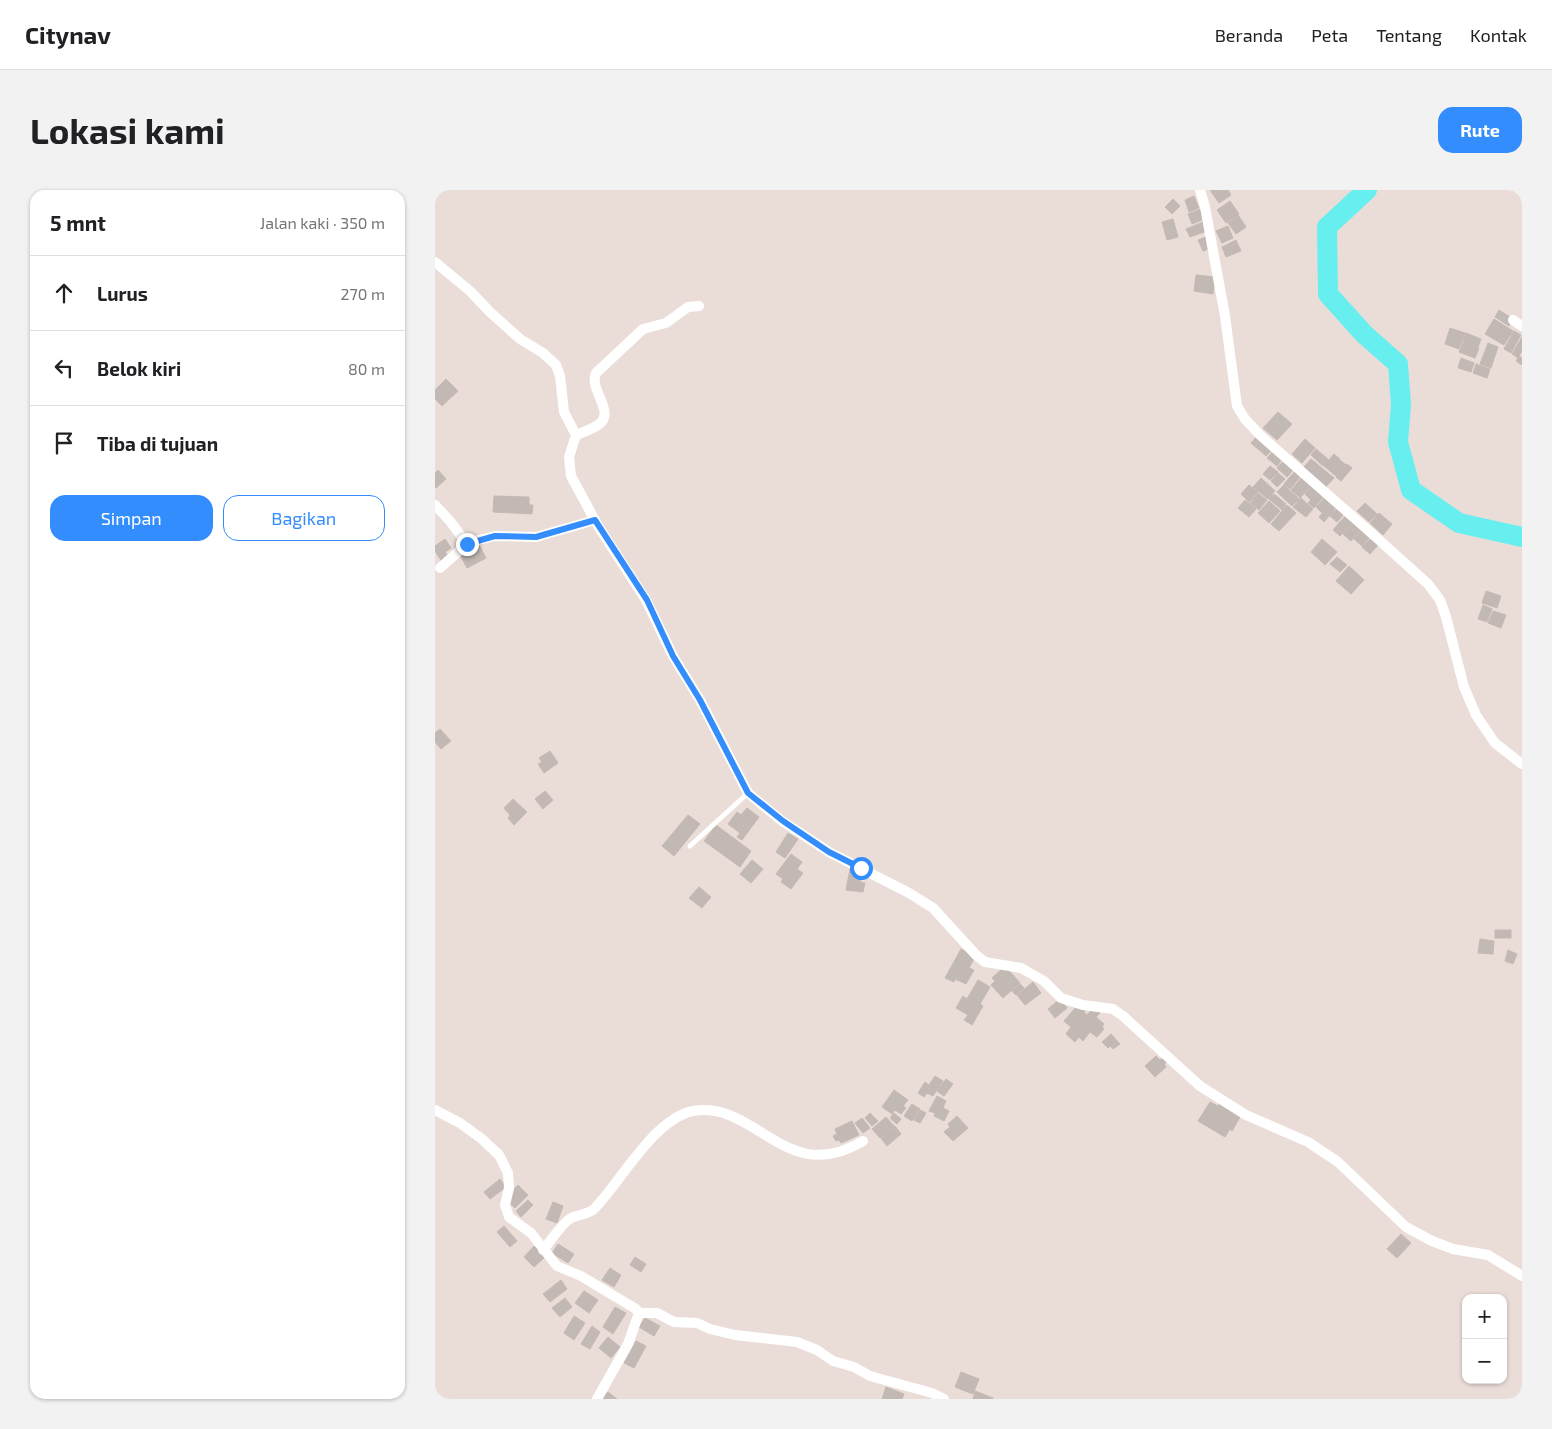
<!DOCTYPE html>
<html lang="id">
<head>
<meta charset="utf-8">
<style>
	body { margin:0; font-family:"Exo 2",sans-serif; background:#f2f2f2; color:#202124 }
	.controls { position:absolute; right:15px; bottom:15px; display:grid; overflow:hidden; border-radius:10px; box-shadow:0 1px 4px #0004 }
	.controls button { width:45px; height:45px; display:grid; place-items:center; padding:0; border:0; border-bottom:1px solid #e0e0e0; background:#fff; color:#202124; font:25px sans-serif }
	.stop { position:absolute; width:15px; height:15px; margin:-11px; border:4px solid #338dfc; border-radius:50%; background:#fff }
	.stop.end { background:#338dfc; border-color:#fff; box-shadow:0 1px 5px #0008 }
	.list { margin:0; padding:0; list-style:none }
	h2 { display:flex; justify-content:space-between; align-items:center; height:65px; margin:0; padding:0 20px; font-size:21px }
	h2 small { font-size:16px; font-weight:400; color:#757577 }
	.list li { display:grid; grid-template-columns:32px 1fr auto; gap:15px; align-items:center; box-sizing:border-box; height:75px; padding:0 20px; border-top:1px solid #e0e0e0 }
	.list b { display:block; font-size:19px; white-space:nowrap }
	.list em { font-size:16px; font-style:normal; color:#757577 }
	.actions { display:flex; gap:10px; padding:15px 20px }
	.actions a { flex:1; padding:11px 0; border:1px solid #338dfc; border-radius:15px; text-align:center; font-size:18px; color:#338dfc }
	.actions .main { background:#338dfc; color:#fff }
	.icon { flex:none; width:28px; height:28px; fill:none; stroke:currentColor; stroke-width:2; stroke-linecap:round; stroke-linejoin:round }
	.map { position:relative; flex:none; width:1087px; height:1209px; overflow:hidden; border-radius:15px }
	header { display:flex; align-items:center; gap:30px; box-sizing:border-box; height:70px; padding:0 25px; background:#fff; border-bottom:1px solid #e0e0e0 }
	header strong { font-size:24px }
	nav { display:flex; gap:28px; margin-inline-start:auto; font-size:18px }
	.intro { display:flex; align-items:center; justify-content:space-between; box-sizing:border-box; height:120px; padding:0 30px }
	h1 { margin:0; font-size:35px }
	.button { padding:12px 22px; border-radius:15px; background:#338dfc; color:#fff; font-size:18px; font-weight:700 }
	main { display:flex; gap:30px; padding:0 30px }
	aside { flex:1; background:#fff; border-radius:15px; box-shadow:0 1px 4px #0004 }
	.map>svg:first-child { display:block }
</style>
</head>
<body>
<header>
<strong>Citynav</strong>
<nav><a>Beranda</a><a>Peta</a><a>Tentang</a><a>Kontak</a></nav>
</header>
<div class="intro"><h1>Lokasi kami</h1><a class="button">Rute</a></div>
<main>
<aside>
<h2>5 mnt<small>Jalan kaki · 350 m</small></h2>
<ul class="list">
<li><svg class="icon" aria-label="ahead" viewBox="0 0 24 24"><path d="M12 20V5M6 11l6-6 6 6"/></svg><div><b>Lurus</b></div><em>270 m</em></li>
<li><svg class="icon" aria-label="left" viewBox="0 0 24 24"><path d="M17 20v-9H6M10 6l-5 5 5 5"/></svg><div><b>Belok kiri</b></div><em>80 m</em></li>
<li><svg class="icon" aria-label="arrive" viewBox="0 0 24 24"><path d="M6 21V4h12l-3 4 3 4H6"/></svg><div><b>Tiba di tujuan</b></div></li>
</ul>
<div class="actions"><a class="main">Simpan</a><a>Bagikan</a></div>
</aside>
<div class="map">
<svg width="1087" height="1209" viewBox="0 0 1087 1209">
	<rect width="100%" height="100%" fill="#eaddd8"/>
	<g fill="none" stroke-linecap="round" stroke-linejoin="round">
		<path stroke="#67efef" stroke-width="20" d="M932,0L892,37L893,104L929,144L963,174L966,215L963,252L976,300L1024,333L1087,347"/>
	</g>
	<g fill="#c2b9b4" stroke="#c5b9b2">
		<path d="M775,0H793L796,5L784,13Z"/>
		<path d="M759,6L764,18L754,22L750,10Z"/>
		<path d="M738,9L745,16L737,24L730,17Z"/>
		<path d="M795,11L804,24L791,33L782,20Z"/>
		<path d="M766,19L770,29L757,34L753,24Z"/>
		<path d="M803,25L811,37L801,44L793,33Z"/>
		<path d="M738,29L743,47L732,50L727,32Z"/>
		<path d="M768,32L772,41L755,47L751,39Z"/>
		<path d="M793,36L798,48L787,53L781,41Z"/>
		<path d="M771,47L776,58L768,61L763,50Z"/>
		<path d="M801,50L806,61L791,67L787,57Z"/>
		<path d="M761,85L780,87L778,104L759,101Z"/>
		<path d="M1064,120L1078,129L1074,136L1060,127Z"/>
		<path d="M1059,129L1078,141L1069,155L1050,144Z"/>
		<path d="M1015,138L1030,143L1024,159L1010,154Z"/>
		<path d="M1079,141L1086,145L1076,163L1069,159Z"/>
		<path d="M1031,143L1046,149L1043,157L1028,151Z"/>
		<path d="M1087,147V161L1083,168L1077,164Z"/>
		<path d="M1028,152L1044,158L1040,168L1024,162Z"/>
		<path d="M1053,153L1063,157L1056,178L1045,174Z"/>
		<path d="M1084,166L1087,168V175L1081,171Z"/>
		<path d="M1026,168L1039,173L1036,182L1023,178Z"/>
		<path d="M1041,174L1055,179L1052,188L1038,183Z"/>
		<path d="M11,189L23,201L7,216L0,209V200Z"/>
		<path d="M843,222L857,234L842,250L828,238Z"/>
		<path d="M822,246L838,259L831,266L816,253Z"/>
		<path d="M870,249L880,258L867,273L857,264Z"/>
		<path d="M881,259L894,270L888,276L876,265Z"/>
		<path d="M839,260L848,268L842,276L832,268Z"/>
		<path d="M899,264L905,269L895,281L889,276Z"/>
		<path d="M876,269L899,288L889,299L867,279Z"/>
		<path d="M849,270L859,279L852,287L842,278Z"/>
		<path d="M905,270L911,275L901,286L895,281Z"/>
		<path d="M912,274L917,278L906,291L901,287Z"/>
		<path d="M835,276L843,282L835,290L828,284Z"/>
		<path d="M3,280L11,289L1,298L0,296V283Z"/>
		<path d="M861,280L867,285L855,299L849,294Z"/>
		<path d="M843,283L850,289L842,297L836,291Z"/>
		<path d="M868,286L877,295L865,308L856,300Z"/>
		<path d="M826,288L840,301L833,309L818,297Z"/>
		<path d="M814,295L823,302L814,312L806,304Z"/>
		<path d="M849,295L864,309L857,316L842,302Z"/>
		<path d="M877,296L884,301L876,310L870,304Z"/>
		<path d="M884,301L889,306L879,318L873,313Z"/>
		<path d="M823,303L832,310L824,320L815,313Z"/>
		<path d="M839,304L851,314L847,320L834,309Z"/>
		<path d="M59,306L94,307V315H98L97,324L58,322Z"/>
		<path d="M891,306L897,311L887,323L881,317Z"/>
		<path d="M866,308L878,319L871,327L858,317Z"/>
		<path d="M810,310L821,319L814,327L803,318Z"/>
		<path d="M834,311L845,321L834,333L823,323Z"/>
		<path d="M897,312L903,316L889,332L884,327Z"/>
		<path d="M930,313L942,324L934,332L922,321Z"/>
		<path d="M852,315L861,323L844,341L836,334Z"/>
		<path d="M902,319L909,324L902,332L895,326Z"/>
		<path d="M944,323L957,334L948,345L935,333Z"/>
		<path d="M911,325L918,332L905,346L898,340Z"/>
		<path d="M918,333L926,340L916,351L908,344Z"/>
		<path d="M926,341L934,348L927,356L919,349Z"/>
		<path d="M937,347L944,354L935,364L927,357Z"/>
		<path d="M10,349L16,358L10,362L14,367L7,372L0,361V356Z"/>
		<path d="M887,349L902,362L890,375L876,362Z"/>
		<path d="M44,355L51,368L32,378L25,365Z"/>
		<path d="M902,367L912,375L905,382L895,374Z"/>
		<path d="M914,376L929,390L916,404L901,391Z"/>
		<path d="M1051,401L1066,406L1062,418L1047,413Z"/>
		<path d="M1048,415L1057,419L1052,432L1043,429Z"/>
		<path d="M1058,421L1071,425L1066,438L1053,433Z"/>
		<path d="M5,539L16,551L6,559L0,552V543Z"/>
		<path d="M115,561L123,573L109,583L103,574L107,572L104,568Z"/>
		<path d="M110,601L118,610L108,619L100,609Z"/>
		<path d="M78,609L92,622L79,635L73,628L75,625L69,618Z"/>
		<path d="M312,618L324,627L307,650L302,647L305,643L293,634L302,622L306,625Z"/>
		<path d="M253,625L265,634L239,666L227,656Z"/>
		<path d="M281,635L316,661L305,677L269,651Z"/>
		<path d="M353,643L363,649L350,668L341,662Z"/>
		<path d="M356,664L367,672L362,679L368,683L356,699L346,692L348,689L341,684Z"/>
		<path d="M317,670L328,679L316,693L305,684Z"/>
		<path d="M415,679L427,681L425,692L430,693L428,702L411,700Z"/>
		<path d="M264,697L276,707L267,718L254,708Z"/>
		<rect x="1060" y="740" width="16" height="8"/>
		<path d="M1045,749L1059,751L1058,764L1043,763Z"/>
		<path d="M526,759L540,767L534,778L539,780L531,794L520,789L519,792L510,788Z"/>
		<path d="M1073,760L1082,764L1078,774L1070,771Z"/>
		<path d="M570,776L585,793L568,808L556,795L560,791L557,788Z"/>
		<path d="M543,790L555,797L545,814L548,816L537,835L529,830L533,825L521,818L528,806L532,809Z"/>
		<path d="M598,792L606,803L590,815L582,805Z"/>
		<path d="M585,794L589,798L581,805L577,801Z"/>
		<path d="M625,809L632,818L620,828L613,819Z"/>
		<path d="M641,817L651,819L649,822L652,825L658,818L665,823L661,827L669,834L667,837L669,839L662,847L655,842L648,851L644,847L640,852L631,844L636,837L629,831Z"/>
		<path d="M676,844L685,854L678,859L675,856L673,858L667,852Z"/>
		<path d="M721,866L725,870L729,867L733,871L729,874L731,877L720,887L710,876Z"/>
		<path d="M500,886L508,891L498,906L492,903L489,907L483,903L490,892L494,895Z"/>
		<path d="M511,889L518,894L509,906L502,901Z"/>
		<path d="M459,900L473,910L468,916L471,918L466,924L460,920L457,924L447,917Z"/>
		<path d="M502,906L511,911L508,918L514,921L509,931L499,926L500,923L494,921Z"/>
		<path d="M775,912L783,916L786,912L805,927L797,941L795,939L790,947L763,931Z"/>
		<path d="M477,914L485,919L477,931L469,926Z"/>
		<path d="M485,920L491,923L485,933L479,930Z"/>
		<path d="M435,923L443,931L437,936L430,928Z"/>
		<path d="M459,923L466,929L462,934L455,928Z"/>
		<path d="M522,926L533,938L518,951L509,942L515,937L513,934Z"/>
		<path d="M451,927L459,936L445,948L437,939Z"/>
		<path d="M427,928L435,938L428,943L420,933Z"/>
		<path d="M417,931L424,945L406,953L404,950L401,951L398,946L402,944L400,939Z"/>
		<path d="M460,936L466,944L452,956L446,948Z"/>
		<path d="M65,989L71,997L55,1009L49,1002Z"/>
		<path d="M83,995L93,1005L80,1018L70,1009Z"/>
		<path d="M93,1010L98,1015L86,1027L81,1021Z"/>
		<path d="M118,1012L128,1016L122,1033L111,1029Z"/>
		<path d="M69,1036L82,1051L75,1057L62,1042Z"/>
		<path d="M966,1044L976,1053L962,1068L952,1059Z"/>
		<path d="M123,1054L139,1064L133,1073L117,1063Z"/>
		<path d="M99,1056L110,1067L99,1077L89,1067Z"/>
		<path d="M200,1067L211,1074L206,1082L195,1075Z"/>
		<path d="M175,1078L186,1085L179,1097L167,1090Z"/>
		<path d="M126,1090L132,1099L115,1112L108,1104Z"/>
		<path d="M149,1101L163,1110L154,1123L140,1113Z"/>
		<path d="M130,1108L137,1117L125,1127L117,1118Z"/>
		<path d="M180,1117L191,1123L178,1144L168,1137Z"/>
		<path d="M139,1126L150,1133L139,1150L129,1143Z"/>
		<path d="M210,1128L225,1136L219,1146L204,1137Z"/>
		<path d="M157,1136L165,1142L155,1159L146,1154Z"/>
		<path d="M173,1147L185,1157L176,1168L164,1158Z"/>
		<path d="M201,1151L211,1156L199,1178L189,1173Z"/>
		<path d="M526,1182L544,1189L538,1204L520,1197Z"/>
		<path d="M451,1197L469,1204L467,1209H447Z"/>
		<path d="M540,1201L558,1208V1209H538Z"/>
		<path d="M173,1202L182,1209H167Z"/>
	</g>
	<g fill="none" stroke-linecap="round" stroke-linejoin="round">
		<path stroke="#fff" stroke-width="5" d="M255,656L313,603"/>
		<g stroke="#fff" stroke-width="10">
			<path d="M765,0L770,17L790,126L802,216L810,229L825,245L933,340L993,394L1005,410L1011,427L1029,497L1041,525L1060,553L1087,574"/>
			<path d="M0,72L35,101L55,122L85,149L108,163L121,175L125,186L129,222L141,245L134,267L136,286L163,336L211,410L238,466L265,510L313,603L347,631L394,662L474,703L498,718L541,765L550,772L586,778L609,791L626,808L648,815L678,819L688,826L765,896L811,925L873,952L903,972L971,1037L997,1051L1018,1059L1053,1065L1087,1086"/>
			<path d="M1078,130L1087,136"/>
			<path d="M141,245C149,242 157,239 163,235C182,223 153,199 161,183L208,139L231,133L253,117L264,116"/>
			<path d="M0,315L15,331L32,354"/>
			<path d="M5,378L32,354L39,351L60,346L101,347L160,330"/>
			<path d="M0,920L25,933L47,949L64,965L73,983L74,998L70,1015L74,1027L96,1043L122,1076L146,1086L201,1119L204,1123L193,1154L162,1209"/>
			<path d="M108,1060C115,1052 127,1033 136,1028C143,1024 154,1025 160,1018C187,990 219,929 258,921C321,910 351,998 428,951"/>
			<path d="M204,1123H222L239,1132L262,1133L275,1139L300,1145L362,1152L382,1160L398,1171L419,1177L435,1186L497,1203L509,1209"/>
		</g>
	</g>
	<g fill="none" stroke-linecap="round" stroke-linejoin="round">
		<path stroke="#338dfc" stroke-width="6" d="M32,354L60,346L101,347L160,330L212,410L238,466L265,510L313,603L348,631L394,662L426,678"/>
	</g>
</svg>
<div class="controls">
<button>+</button>
<button>−</button>
</div>
<div class="stop" style="left:426px;top:678px"></div>
<div class="stop end" style="left:32px;top:354px"></div>
</div>
</main>
</body>
</html>
